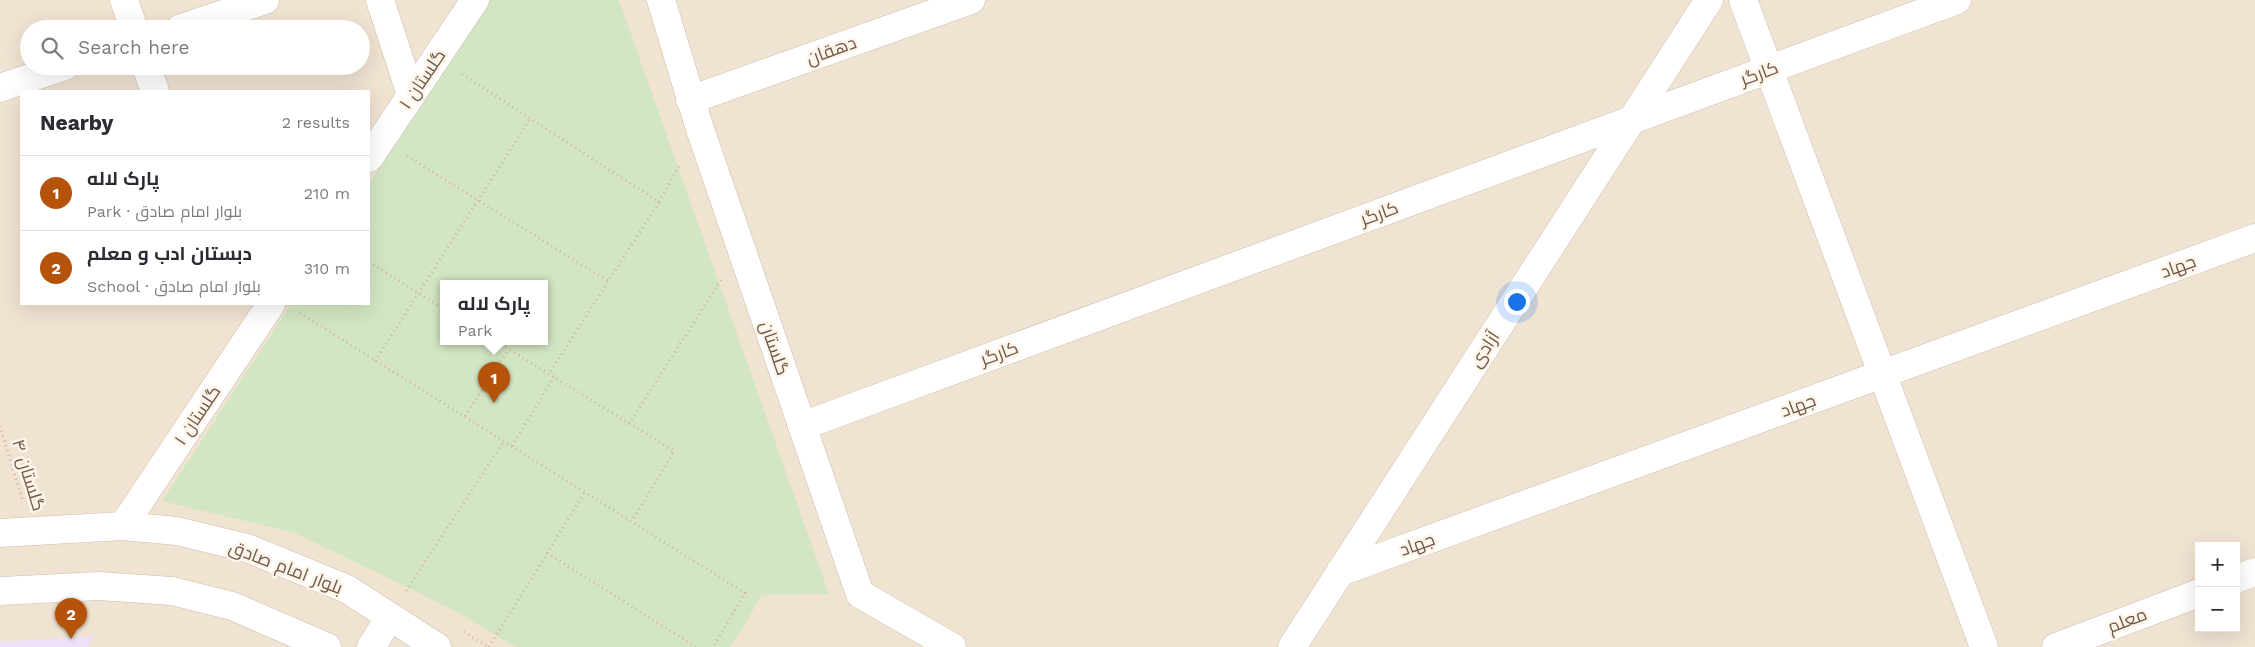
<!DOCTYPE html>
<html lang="en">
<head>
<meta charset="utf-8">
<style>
	body { margin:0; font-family:"Work Sans",Cairo,sans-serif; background:#f2f2f3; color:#2b2b33 }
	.controls { position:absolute; right:15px; bottom:15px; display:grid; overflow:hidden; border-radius:0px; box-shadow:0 5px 20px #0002 }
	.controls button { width:45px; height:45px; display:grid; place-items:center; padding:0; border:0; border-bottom:1px solid #e1e1e2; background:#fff; color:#2b2b33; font:25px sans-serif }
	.you { position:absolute; left:1516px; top:301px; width:18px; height:18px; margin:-12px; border:4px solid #fff; border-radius:50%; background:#1a73e8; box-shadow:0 0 0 8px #1a73e833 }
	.badge { display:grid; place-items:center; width:32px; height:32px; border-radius:50%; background:#b45309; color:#fff; font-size:16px; font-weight:700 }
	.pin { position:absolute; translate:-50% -41px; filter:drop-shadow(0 1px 2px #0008) }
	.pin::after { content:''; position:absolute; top:26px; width:18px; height:15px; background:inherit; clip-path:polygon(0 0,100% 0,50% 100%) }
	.popup { position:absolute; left:440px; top:280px; width:108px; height:65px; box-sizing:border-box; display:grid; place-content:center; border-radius:0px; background:#fff; filter:drop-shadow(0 1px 4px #0005); font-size:16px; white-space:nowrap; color:#7c7c81 }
	.popup b { font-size:19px; color:#2b2b33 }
	.popup::after { content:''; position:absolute; left:50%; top:100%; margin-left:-10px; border:10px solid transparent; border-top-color:#fff }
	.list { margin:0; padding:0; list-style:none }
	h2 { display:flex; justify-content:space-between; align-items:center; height:65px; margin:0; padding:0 20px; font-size:21px }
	h2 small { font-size:16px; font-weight:400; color:#7c7c81 }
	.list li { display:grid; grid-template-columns:32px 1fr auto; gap:15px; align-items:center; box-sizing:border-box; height:75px; padding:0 20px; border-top:1px solid #e1e1e2 }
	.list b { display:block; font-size:19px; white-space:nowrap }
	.list p { margin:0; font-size:16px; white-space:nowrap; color:#7c7c81 }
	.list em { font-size:16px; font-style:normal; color:#7c7c81 }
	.icon { flex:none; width:28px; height:28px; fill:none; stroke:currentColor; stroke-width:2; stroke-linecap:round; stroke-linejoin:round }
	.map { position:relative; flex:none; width:2255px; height:647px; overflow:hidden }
	.search { position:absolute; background:#fff; box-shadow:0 5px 20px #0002; left:20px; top:20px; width:350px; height:55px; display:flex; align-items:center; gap:12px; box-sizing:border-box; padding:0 18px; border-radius:28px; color:#7c7c81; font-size:19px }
	.panel { position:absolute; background:#fff; box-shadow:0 5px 20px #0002; left:20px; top:90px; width:350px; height:215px; border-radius:0px }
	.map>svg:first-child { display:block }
</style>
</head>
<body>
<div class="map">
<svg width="2255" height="647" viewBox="0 0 2255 647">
	<rect width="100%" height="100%" fill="#faf1e3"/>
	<path fill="#f1e3d2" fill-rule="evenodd" d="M0,0H2255V647H0ZM29,29H361V66H29ZM21,91H369V304H21ZM444,284H544V342H444ZM2199,546H2236V628H2199Z"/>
	<path fill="#eee0f6" d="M95,636L88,647H0V642Z"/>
	<path fill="#d2e6c3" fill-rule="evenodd" d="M488,0H619L829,594L762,595L731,647H515L452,609L295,533L162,501L291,304H369V184ZM444,284H544V342H444Z"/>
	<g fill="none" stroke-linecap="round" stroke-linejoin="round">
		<defs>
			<g id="minor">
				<path d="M124,0L134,29"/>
				<path d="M380,0L411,95"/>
				<path d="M661,0L700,129L860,594L952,647"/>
				<path d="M1743,0L1984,647"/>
				<path d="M179,29L265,0"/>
				<path d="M146,66L155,91"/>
				<path d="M0,88L65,66"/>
				<path d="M690,100L971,0"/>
				<path d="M369,158L475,0"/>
				<path d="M802,426L1957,0"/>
				<path d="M123,526L271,304"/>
				<path d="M0,533L123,526L177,531L247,548L347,589L437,647"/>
				<path d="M1340,572L2255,238"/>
				<path d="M2236,579L2255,572"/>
				<path d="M0,591L99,586L172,591L232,606L327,647"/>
				<path d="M371,647L390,617"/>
				<path d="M1292,647L1709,0"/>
				<path d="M2056,647L2199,593"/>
			</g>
		</defs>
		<use href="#minor" stroke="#cdbbae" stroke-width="29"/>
		<g stroke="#d2b3a0" stroke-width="3" stroke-dasharray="1 4" stroke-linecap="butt">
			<path d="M462,74L659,202L549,374"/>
			<path d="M407,156L608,281"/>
			<path d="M659,202L680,164"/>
			<path d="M369,262L444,309"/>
			<path d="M300,313L745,593L713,647"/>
			<path d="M497,342L674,451L632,521"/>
			<path d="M375,361L530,119"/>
			<path d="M465,416L509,349"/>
			<path d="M629,424L721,280"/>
			<path d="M0,426L23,502"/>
			<path d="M512,446L554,377"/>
			<path d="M547,553L696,647"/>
			<path d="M406,591L504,441"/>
			<path d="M464,632L489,647"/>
			<path d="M489,647L585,492"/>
		</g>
		<use href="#minor" stroke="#fff" stroke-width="28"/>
	</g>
	<g text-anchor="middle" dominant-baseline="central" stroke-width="5" stroke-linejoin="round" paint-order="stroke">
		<g font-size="18" fill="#70584b" stroke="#fef5e9">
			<text transform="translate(831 50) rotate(-20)">دهقان</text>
			<text transform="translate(1759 73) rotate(-20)">کارگر</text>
			<text transform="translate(422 79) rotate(-56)">گلستان ۱</text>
			<text transform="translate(1379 213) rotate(-20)">کارگر</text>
			<text transform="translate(2178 266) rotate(-20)">جهاد</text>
			<text transform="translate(775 348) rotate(71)">گلستان</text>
			<text transform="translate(1484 349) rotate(-57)">آزادی</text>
			<text transform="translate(999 353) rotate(-20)">کارگر</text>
			<text transform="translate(1798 405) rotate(-20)">جهاد</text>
			<text transform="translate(197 415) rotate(-56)">گلستان ۱</text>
			<text transform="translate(29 475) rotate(73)">گلستان ۴</text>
			<text transform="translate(1417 544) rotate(-20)">جهاد</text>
			<text transform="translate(286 567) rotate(21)">بلوار امام صادق</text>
			<text transform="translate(2127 620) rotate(-21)">معلم</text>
		</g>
	</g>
</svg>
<div class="controls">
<button>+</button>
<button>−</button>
</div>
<div class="you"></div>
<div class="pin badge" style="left:494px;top:403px">1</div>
<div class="popup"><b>پارک لاله</b>Park</div>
<div class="pin badge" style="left:71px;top:639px">2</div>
<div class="search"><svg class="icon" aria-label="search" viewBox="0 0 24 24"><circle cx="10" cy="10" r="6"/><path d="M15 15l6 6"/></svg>Search here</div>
<section class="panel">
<h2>Nearby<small>2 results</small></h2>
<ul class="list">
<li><span class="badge">1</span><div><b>پارک لاله</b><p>Park · بلوار امام صادق</p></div><em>210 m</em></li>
<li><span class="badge">2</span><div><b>دبستان ادب و معلم</b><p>School · بلوار امام صادق</p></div><em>310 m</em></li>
</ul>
</section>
</div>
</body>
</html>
